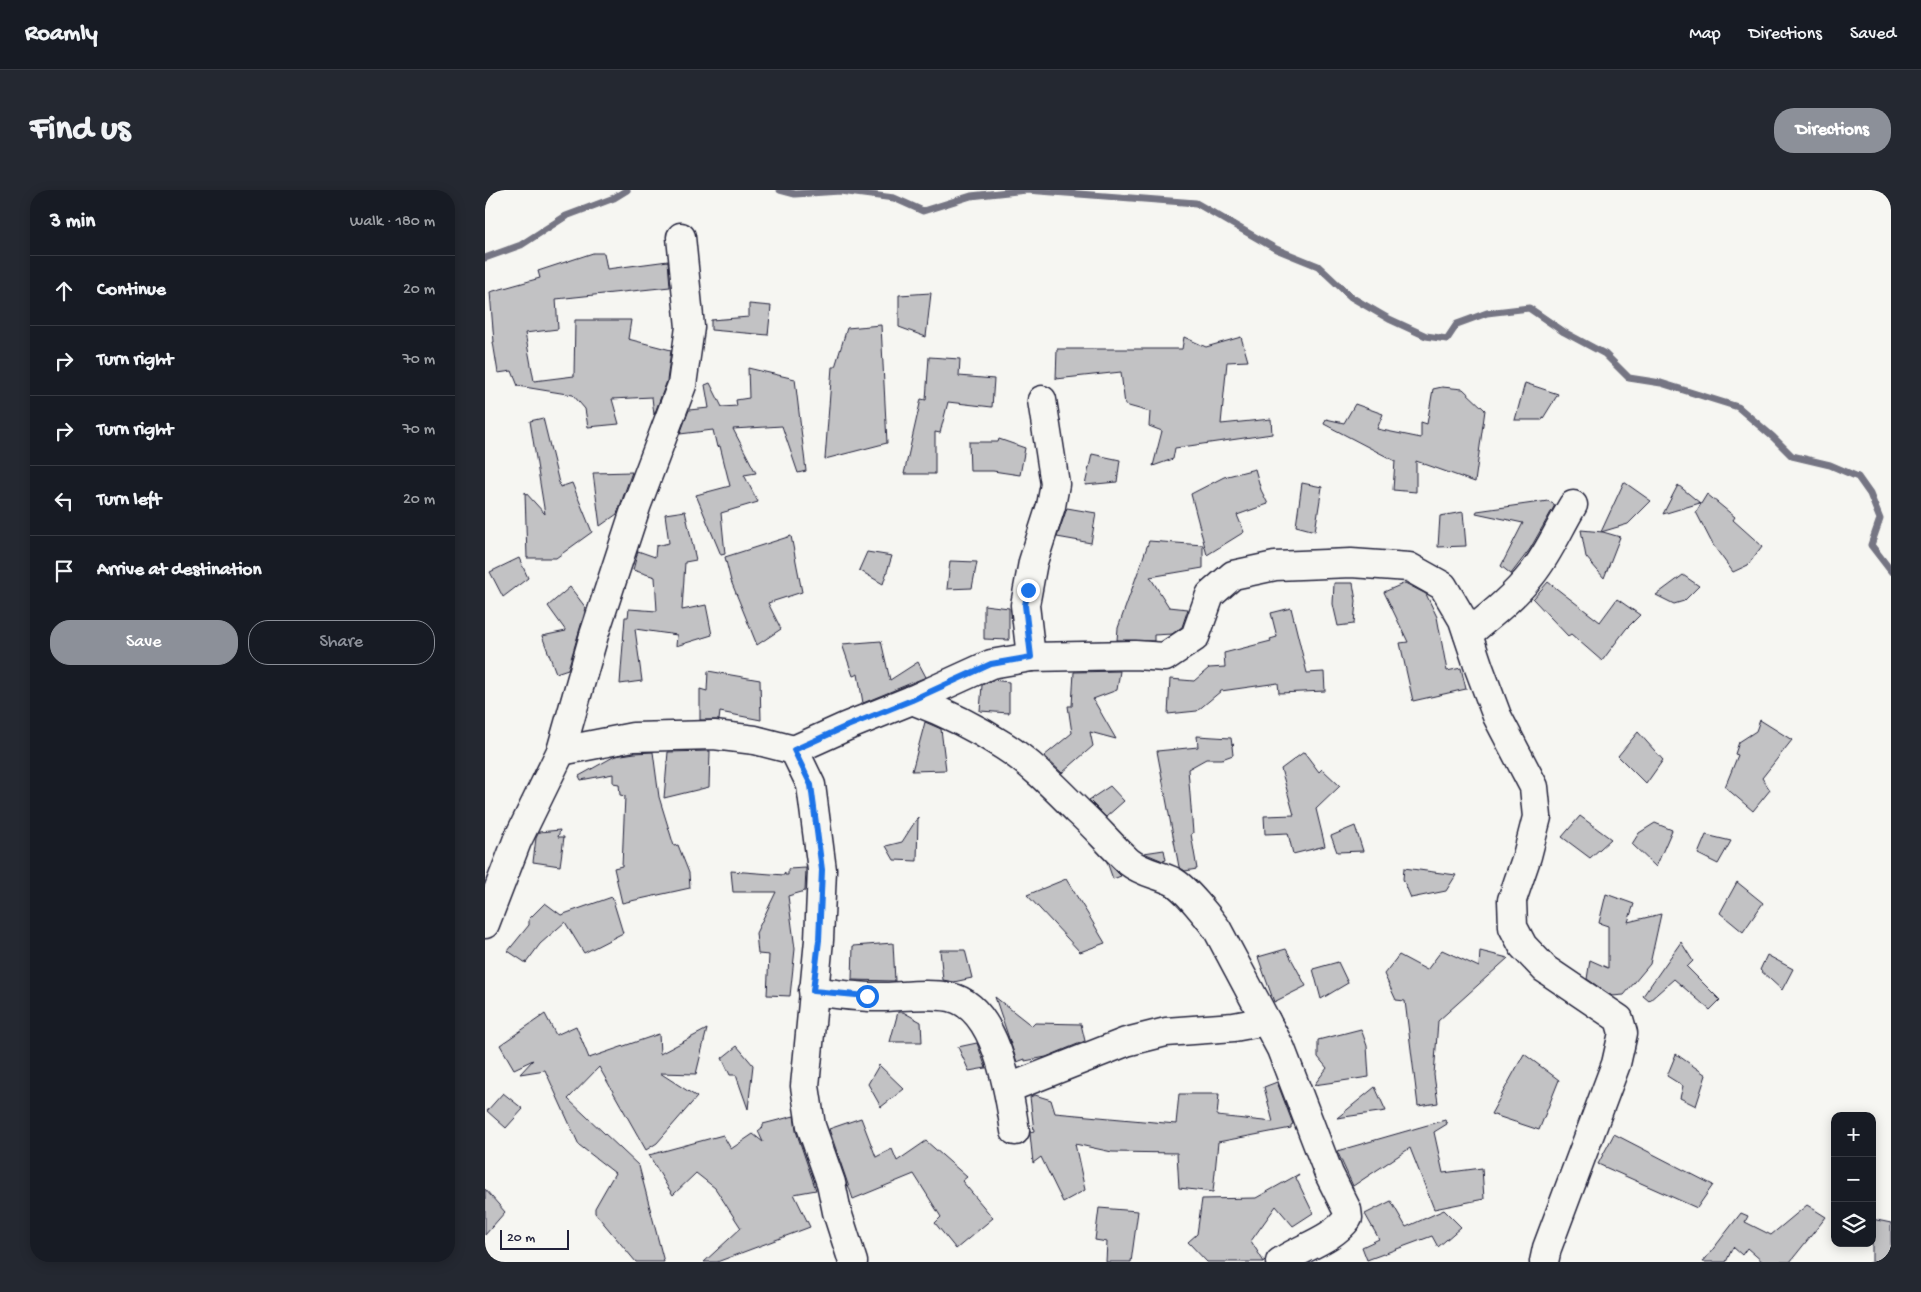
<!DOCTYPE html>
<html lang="en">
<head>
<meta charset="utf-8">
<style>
	body { margin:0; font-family:"Gochi Hand",sans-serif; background:#242831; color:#f1f3f6 }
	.controls { position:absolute; right:15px; bottom:15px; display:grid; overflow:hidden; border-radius:10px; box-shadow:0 2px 12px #0003 }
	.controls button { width:45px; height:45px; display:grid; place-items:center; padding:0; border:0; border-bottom:1px solid #363941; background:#171b24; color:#f1f3f6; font:25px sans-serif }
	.scale { position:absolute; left:15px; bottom:12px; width:69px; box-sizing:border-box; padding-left:5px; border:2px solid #22223b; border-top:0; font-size:14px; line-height:18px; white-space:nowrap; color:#22223b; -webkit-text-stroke:4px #f6f6f2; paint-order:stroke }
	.stop { position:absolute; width:15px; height:15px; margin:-11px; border:4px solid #1a73e8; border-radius:50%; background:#fff }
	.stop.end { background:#1a73e8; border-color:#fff; box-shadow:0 1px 5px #0008 }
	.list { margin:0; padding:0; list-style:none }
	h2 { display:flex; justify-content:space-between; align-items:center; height:65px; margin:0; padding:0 20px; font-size:21px }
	h2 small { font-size:16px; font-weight:400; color:#9ea1a6 }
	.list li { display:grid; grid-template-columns:32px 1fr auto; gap:15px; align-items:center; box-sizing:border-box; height:70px; padding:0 20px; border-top:1px solid #363941 }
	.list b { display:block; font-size:19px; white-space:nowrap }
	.list em { font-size:16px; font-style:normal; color:#9ea1a6 }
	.actions { display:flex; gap:10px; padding:15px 20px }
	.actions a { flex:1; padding:11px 0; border:1px solid #8c9099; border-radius:20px; text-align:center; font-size:18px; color:#8c9099 }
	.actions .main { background:#8c9099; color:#fff }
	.icon { flex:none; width:28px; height:28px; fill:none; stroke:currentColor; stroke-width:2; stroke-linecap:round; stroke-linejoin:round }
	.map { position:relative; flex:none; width:1406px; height:1072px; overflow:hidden; border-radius:20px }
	header { display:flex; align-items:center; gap:30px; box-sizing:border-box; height:70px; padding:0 25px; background:#171b24; border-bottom:1px solid #363941 }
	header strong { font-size:24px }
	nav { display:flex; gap:28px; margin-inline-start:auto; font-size:18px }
	.intro { display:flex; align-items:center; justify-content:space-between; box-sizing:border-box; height:120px; padding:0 30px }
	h1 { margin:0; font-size:35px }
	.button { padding:12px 22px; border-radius:20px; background:#8c9099; color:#fff; font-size:18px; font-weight:700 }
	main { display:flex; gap:30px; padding:0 30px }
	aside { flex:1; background:#171b24; border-radius:20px; box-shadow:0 2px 12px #0003 }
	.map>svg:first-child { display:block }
</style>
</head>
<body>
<header>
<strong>Roamly</strong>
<nav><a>Map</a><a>Directions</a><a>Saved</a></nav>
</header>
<div class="intro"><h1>Find us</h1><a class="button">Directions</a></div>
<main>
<aside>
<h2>3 min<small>Walk · 180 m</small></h2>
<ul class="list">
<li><svg class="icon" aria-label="ahead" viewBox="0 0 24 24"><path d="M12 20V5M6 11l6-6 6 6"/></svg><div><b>Continue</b></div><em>20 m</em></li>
<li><svg class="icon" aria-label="right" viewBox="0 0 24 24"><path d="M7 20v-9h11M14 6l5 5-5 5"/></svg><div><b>Turn right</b></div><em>70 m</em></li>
<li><svg class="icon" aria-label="right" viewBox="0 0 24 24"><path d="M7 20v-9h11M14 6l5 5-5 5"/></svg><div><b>Turn right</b></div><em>70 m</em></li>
<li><svg class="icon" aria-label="left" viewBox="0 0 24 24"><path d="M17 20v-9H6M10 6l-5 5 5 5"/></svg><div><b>Turn left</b></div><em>20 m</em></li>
<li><svg class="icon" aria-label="arrive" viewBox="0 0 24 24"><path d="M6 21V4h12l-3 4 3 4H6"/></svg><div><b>Arrive at destination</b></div></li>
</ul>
<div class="actions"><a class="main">Save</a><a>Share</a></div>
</aside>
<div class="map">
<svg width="1406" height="1072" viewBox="0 0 1406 1072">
	<rect width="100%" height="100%" fill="#f6f6f2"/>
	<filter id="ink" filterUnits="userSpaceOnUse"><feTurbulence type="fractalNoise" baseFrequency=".02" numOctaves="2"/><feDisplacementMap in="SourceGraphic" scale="10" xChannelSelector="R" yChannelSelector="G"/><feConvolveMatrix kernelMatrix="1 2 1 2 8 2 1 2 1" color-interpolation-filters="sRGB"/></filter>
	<g filter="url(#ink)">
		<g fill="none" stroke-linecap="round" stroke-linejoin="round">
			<g stroke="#757583" stroke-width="7">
				<path d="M295,0L310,4L355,1L409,8L438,21L486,6L542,0L711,13L791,59L833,76L866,107L904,129L941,146L962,149L972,134L1002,123L1044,118L1079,142L1120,164L1144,188L1176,193L1253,217L1288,247L1307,266L1345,275L1373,287L1385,304L1395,329L1386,355L1406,381"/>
				<path d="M0,68L36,55L81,26L129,8L142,0"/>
			</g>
		</g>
		<g fill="#c2c2c4" stroke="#22223b">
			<path d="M108,63H119L122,79L183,71L185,97L71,109L73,139L40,143L49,191L89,186L90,130H146L143,149L186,160L182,191L169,225L167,207L127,209L134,234L103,237L100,219L88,205L33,196L27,181L13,183L8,152H9L5,102L55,88L53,81Z"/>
			<path d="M446,103L441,147L414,137V105Z"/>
			<path d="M264,114L286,116L283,145L226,140V130L264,127Z"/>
			<path d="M396,135L402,253L340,269L347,177H350L362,138Z"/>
			<path d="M699,147L721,157L756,147L763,171L742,172L736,234L786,229L787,244L690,258L688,269L668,276L677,241L664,236L665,222L640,215L636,182L571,189L572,159H697Z"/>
			<path d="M444,167L475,169L474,186L509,189L507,217L463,212L455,243L450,242V284H419L436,209L441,210Z"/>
			<path d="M263,178L310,189L321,281L313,283L297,236L248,239L271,283L259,285L273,312L236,323L240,364L236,365L211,305L245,296L235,256L232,257L228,240L195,244L204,220L224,218L220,195L225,193L237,217L252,216L251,210L264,208Z"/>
			<path d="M1040,193L1073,204L1057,230H1030Z"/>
			<path d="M957,197L978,199L1000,220L990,292L931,271V302L908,300L910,271L839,234L841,229L859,233L870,214L898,224L892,239L936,248V232L942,234L948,199Z"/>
			<path d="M58,228L75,297L87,293L107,342L71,368H42L40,302L60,324L45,231Z"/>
			<path d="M514,249L540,258L535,285L508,281H485L484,252H513Z"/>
			<path d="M607,264L635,270L632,292L600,295Z"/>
			<path d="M770,279L776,300L783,314L752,325L759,342L722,365L706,304L739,287Z"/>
			<path d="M147,282L132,324L115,336L108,283Z"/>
			<path d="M1139,292L1166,311L1143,334L1116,342Z"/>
			<path d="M817,293L837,297L830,341L811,336Z"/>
			<path d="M1193,295L1215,313L1178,324Z"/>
			<path d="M1222,304L1250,327L1248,330L1277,356L1263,375L1248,382L1228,355L1211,322Z"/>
			<path d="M1063,311L1070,315L1045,359L1026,384L1016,376L1038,333L991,323L992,321Z"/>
			<path d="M582,318L611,323L606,353L572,347Z"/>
			<path d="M200,321L211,370L200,372L197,420L221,415L227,445L191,456L192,445L150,439L157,491L135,494L140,427H143L144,419L172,421L170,387L148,380L153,361L170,367L171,356L184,353L180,324Z"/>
			<path d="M978,322L981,356L953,357L955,326Z"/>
			<path d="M1096,340L1118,342L1135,347L1119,388L1101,367Z"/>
			<path d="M306,346L317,402L283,413L296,439L272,455L246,391L240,367Z"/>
			<path d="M664,351L718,355V378L665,387L684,417L703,419L697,437L687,444L669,445V451L632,450L633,438Z"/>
			<path d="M382,362L407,366L398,394L374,380Z"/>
			<path d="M34,368L43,388L18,407L5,382Z"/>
			<path d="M465,371L492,372L487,398L462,399Z"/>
			<path d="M1198,385L1214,396L1199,411L1189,414L1171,405Z"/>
			<path d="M1063,392L1115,432L1132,409L1155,425L1141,439L1117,471L1086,444L1083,446L1048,409Z"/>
			<path d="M849,393H868L871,411L869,434L853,436L848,414Z"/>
			<path d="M920,393L941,404L952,427L962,481L976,478L981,499L928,511L915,453L923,452L899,402Z"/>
			<path d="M85,397L101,418L83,479L71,483L57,446L81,441L63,416Z"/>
			<path d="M499,415L524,418V450L499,449Z"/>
			<path d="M806,418L822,483L839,482L840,501L794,503L793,493L736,501L712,521L683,524L685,489L709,491L724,478L740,477L739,463L786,451L785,449L792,447L786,423Z"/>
			<path d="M396,451L405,490L433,472L441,487L378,513L373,484L368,486L357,454Z"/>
			<path d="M223,481L275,490L276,530L235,522L234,530H215V499L222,501Z"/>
			<path d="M635,481L632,500L608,509L631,549L605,542L608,556L577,583L559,566L587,543L583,516H587L589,482Z"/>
			<path d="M507,490L524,492V523L495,521L497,495Z"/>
			<path d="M1275,530L1307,550L1277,588L1285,600L1268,621L1240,597L1253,565L1250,564L1254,552L1271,541Z"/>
			<path d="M440,532L456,539L461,580L427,581Z"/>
			<path d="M1153,542L1178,570L1161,594L1133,566Z"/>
			<path d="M712,546L746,548L747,555L749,554L747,556L748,565L737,569H721L703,579L708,643L706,644L712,679L700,681L694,677L672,561L713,557Z"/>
			<path d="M225,561L224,597L179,608L183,562Z"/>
			<path d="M168,562L174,607L189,656L193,655L204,683L205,698L137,713L129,678L137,676L140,606L135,605L134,594L128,593V584L96,590L94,586L130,566L150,563Z"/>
			<path d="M819,562L834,582L837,579L855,596L831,619L840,656L808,664L803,643L780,644L779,626L809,625L796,579Z"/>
			<path d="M625,596L639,611L621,627L604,610Z"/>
			<path d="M1095,626L1126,649L1105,668L1077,647Z"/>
			<path d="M433,627L432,671L409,670L401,656L417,652Z"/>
			<path d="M1170,633L1187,640L1171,677L1147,654L1154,643Z"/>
			<path d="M870,636L878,661L852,662L846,646Z"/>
			<path d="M75,640L73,647H79L75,676L48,672L51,648L54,642Z"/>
			<path d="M1221,645L1246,651L1233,674L1213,664Z"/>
			<path d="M679,660L681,670L678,671L659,663Z"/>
			<path d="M622,672L636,686L628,689Z"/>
			<path d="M321,678L320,701L303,706L310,759L305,806L282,805L284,765L273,764L271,743L291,702H248L246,681L299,685L300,682V685H303V679Z"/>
			<path d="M919,678L971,685L961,701L926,708L918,689Z"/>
			<path d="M581,689L604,726L620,753L595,762L542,705Z"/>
			<path d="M1252,692L1278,713L1258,742L1235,723Z"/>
			<path d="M1121,704L1149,714L1143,732L1176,724L1165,774L1139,805L1127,806L1102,789L1105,770L1123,778V736L1114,733Z"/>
			<path d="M127,707L138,743L99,763L80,732L55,754L41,773L23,761L44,735V729L60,713L76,725Z"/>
			<path d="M1196,752L1208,771L1202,777L1235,810L1225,820L1189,789L1164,811L1158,806Z"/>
			<path d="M408,753L410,791L367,790L368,756Z"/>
			<path d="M801,759L821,796L789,812L773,767Z"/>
			<path d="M455,760H480L487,788L469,792L458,790Z"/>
			<path d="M957,760L994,777L995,761L1023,768L953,831L949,885L953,913L933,916L920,811L911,810L899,784L914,765L942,780Z"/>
			<path d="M1282,765L1308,779L1297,800L1275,780Z"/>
			<path d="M853,772L863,793L836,809L828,779Z"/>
			<path d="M510,807L547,836L550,833L596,834L600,851L561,867L540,871V869L532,872Z"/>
			<path d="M413,822H418L436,832L437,852H405Z"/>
			<path d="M60,824L71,845L91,836L104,868L174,844L175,864L222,839L211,884L175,883L212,907L172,953L161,960L114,877L83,909L154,976L179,1072H151L110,1023V1018L130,983L94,955L60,880L35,884L48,870L29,879L15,855Z"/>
			<path d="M876,839L882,856L884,887L829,895L842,878L833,867V850Z"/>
			<path d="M492,853L501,878L484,881L473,857Z"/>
			<path d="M252,856L268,875L263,919L251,885H245L237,868Z"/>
			<path d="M1039,864L1074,890L1054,940L1006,924Z"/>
			<path d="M1191,864L1221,885L1211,916L1195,908L1198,896L1182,886Z"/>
			<path d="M394,875L419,899L396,917L383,894Z"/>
			<path d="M792,892L808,934L806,935V938L733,952L728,1002L694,998L692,963L627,962L590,954L600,1000L578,1012L556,967L548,973L545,944V942L549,941L545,907L550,905L566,910L570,923L691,934L694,904H734L732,926L788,932L779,897Z"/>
			<path d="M890,897L901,921L852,928Z"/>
			<path d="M18,903L38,919L21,938L2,921Z"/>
			<path d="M309,926L311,941L331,1000L309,1004L325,1037L232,1072H219L256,1038L230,998L211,983L188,1005L182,996L164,965L238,945L246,959L268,944L278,952L273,941L278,937V934Z"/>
			<path d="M376,928L391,967L407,959L412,971L441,951L482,987L477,991L508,1028L471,1059L450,1033L456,1027L429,984L368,1009L344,939Z"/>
			<path d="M960,930L962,934L949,942L958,983L997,978L999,1009L949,1019L925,958L868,996L852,961Z"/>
			<path d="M1129,944L1228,995L1212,1018L1113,974Z"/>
			<path d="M814,984L811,988L828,1023L808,1036L791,1016L766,1051L779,1072H722L703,1052L712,1044L717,1009L771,1008Z"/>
			<path d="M0,999L20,1022L0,1045Z"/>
			<path d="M906,1011L921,1037L959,1020L976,1037L953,1057L947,1046L882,1070L877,1057L894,1049L880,1024Z"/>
			<path d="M1322,1015L1341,1027L1305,1072H1278L1262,1058L1257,1065L1248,1057L1241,1072H1218L1256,1023L1263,1026L1260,1032L1286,1045Z"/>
			<path d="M614,1018L653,1021L646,1072H621L622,1052L610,1050Z"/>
			<path d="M1387,1029L1406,1033V1072H1387Z"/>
		</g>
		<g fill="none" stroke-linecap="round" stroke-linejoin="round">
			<defs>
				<g id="minor">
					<path d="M983,444C1005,426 1029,407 1047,384C1064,363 1074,338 1088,315"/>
					<path d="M546,467L540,415L548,372L566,316L570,294L557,210"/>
					<path d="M427,510C459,522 490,537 519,556C546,573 570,598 593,621C611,637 626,656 644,672C658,683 673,684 689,692C701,699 724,728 732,739L796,859L844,984L862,1020L863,1028C847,1050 817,1057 795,1072"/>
					<path d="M309,560L326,595L337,680L334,750L320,896L326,936L346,993L352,1022L368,1072"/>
					<path d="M76,561L148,547L229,545L270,550L309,560L360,537L427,510L506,474L546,467L650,465L680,467L710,447L725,405L748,385L790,376L866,373L924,377L958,396L978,430L994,478L1012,526L1049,597L1052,627L1042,666L1027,710L1028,737L1038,756L1060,779L1134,829L1138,843L1131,874L1062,1058L1059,1072"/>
					<path d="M0,734L32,651L76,561L109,445L152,314L197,195L205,137L196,47"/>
					<path d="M328,801C352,804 376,808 401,807C422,806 444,803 465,807C512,817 524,902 530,941"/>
					<path d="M524,898L641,852L681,842L749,837L781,831"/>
				</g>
			</defs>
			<use href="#minor" stroke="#22223b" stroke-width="31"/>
			<use href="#minor" stroke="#f6f6f2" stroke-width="28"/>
		</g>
	</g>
	<g fill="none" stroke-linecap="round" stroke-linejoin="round" filter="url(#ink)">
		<path stroke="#1a73e8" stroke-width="6" d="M382,806L328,801L334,750L337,680L326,595L309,560L360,537L427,510L506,474L546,467L540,415L543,400"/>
	</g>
</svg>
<div class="controls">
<button>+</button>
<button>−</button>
<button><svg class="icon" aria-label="layers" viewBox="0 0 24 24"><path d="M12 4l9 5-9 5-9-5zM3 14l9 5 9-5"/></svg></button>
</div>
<div class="scale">20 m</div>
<div class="stop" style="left:382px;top:806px"></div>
<div class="stop end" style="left:543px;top:400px"></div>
</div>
</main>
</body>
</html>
